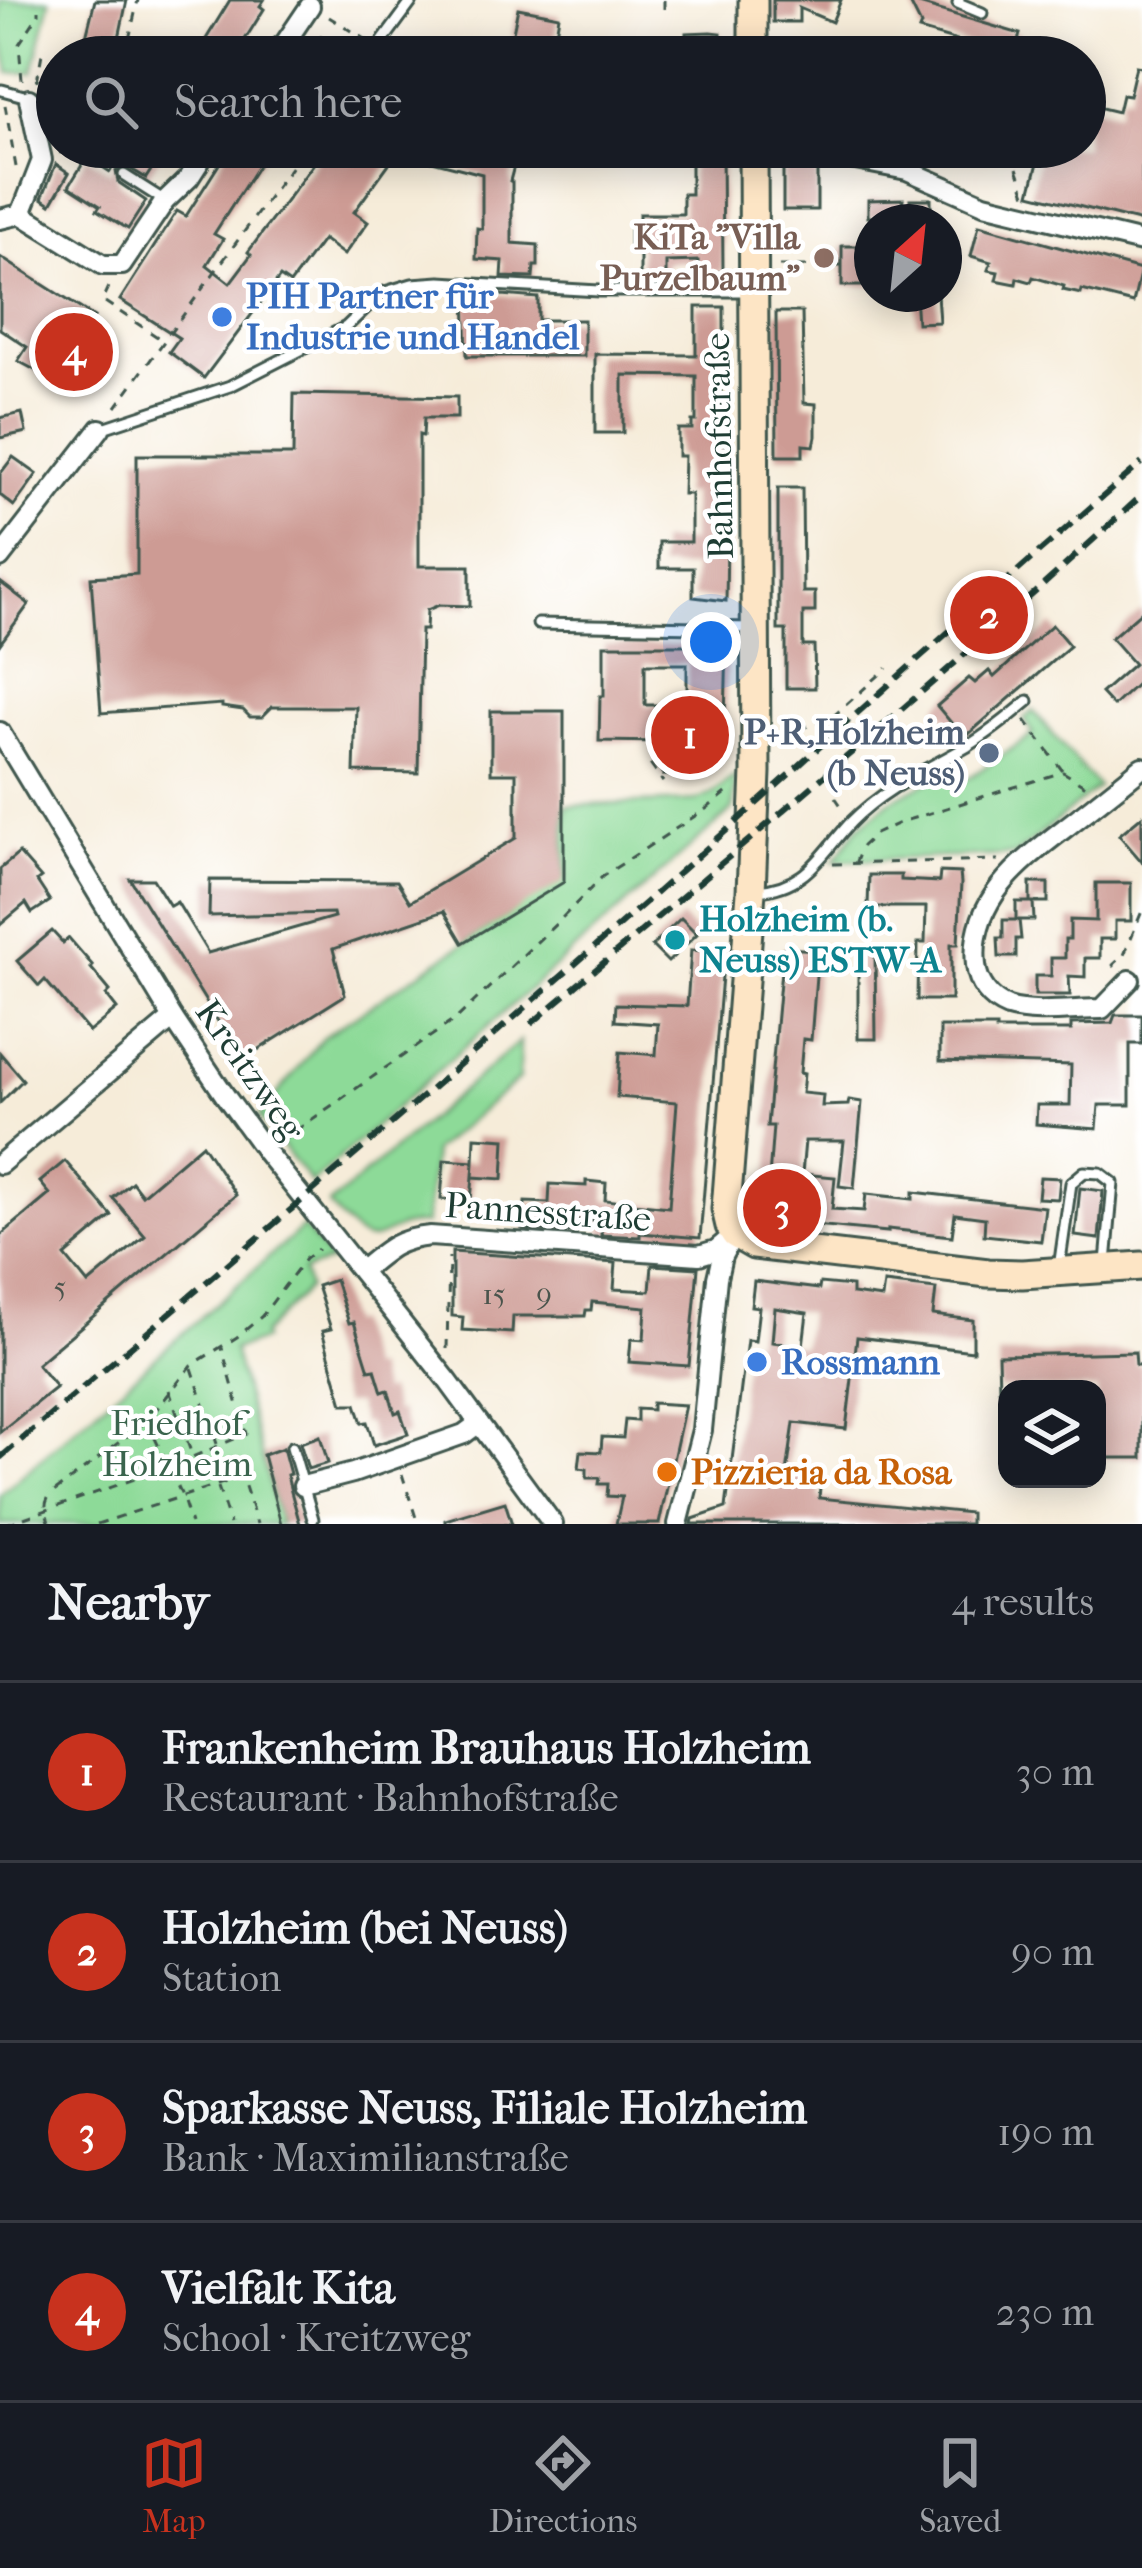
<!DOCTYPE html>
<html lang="en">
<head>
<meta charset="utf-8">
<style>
	body { margin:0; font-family:"IM FELL French Canon",serif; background:#20242c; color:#f1f3f6 }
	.controls { position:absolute; right:36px; bottom:36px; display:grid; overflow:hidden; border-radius:24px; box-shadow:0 6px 30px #0003 }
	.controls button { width:108px; height:108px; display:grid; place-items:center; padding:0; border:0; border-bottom:3px solid #363941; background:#171b24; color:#f1f3f6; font:60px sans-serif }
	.compass { position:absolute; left:854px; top:204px; width:108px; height:108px; border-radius:50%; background:#171b24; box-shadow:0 6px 30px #0003; rotate:27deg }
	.you { position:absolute; left:711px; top:642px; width:42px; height:42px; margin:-30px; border:9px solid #fff; border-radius:50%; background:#1a73e8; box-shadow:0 0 0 18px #1a73e833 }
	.badge { display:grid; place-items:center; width:78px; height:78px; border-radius:50%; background:#c8321e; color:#fff; font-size:39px; font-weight:700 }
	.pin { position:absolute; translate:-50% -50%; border:6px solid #fff; box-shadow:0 3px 12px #0006 }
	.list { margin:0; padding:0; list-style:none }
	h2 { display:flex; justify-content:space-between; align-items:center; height:156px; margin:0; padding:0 48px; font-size:51px }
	h2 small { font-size:39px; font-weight:400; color:#9ea1a6 }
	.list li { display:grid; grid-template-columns:78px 1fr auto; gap:36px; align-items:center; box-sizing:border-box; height:180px; padding:0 48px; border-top:3px solid #363941 }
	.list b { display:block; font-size:45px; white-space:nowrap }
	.list p { margin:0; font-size:39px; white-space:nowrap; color:#9ea1a6 }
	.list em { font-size:39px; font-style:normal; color:#9ea1a6 }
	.icon { flex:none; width:66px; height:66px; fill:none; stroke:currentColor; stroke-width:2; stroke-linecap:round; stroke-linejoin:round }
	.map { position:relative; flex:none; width:1142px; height:1524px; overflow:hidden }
	.search { position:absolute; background:#171b24; box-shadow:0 6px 30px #0003; left:36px; right:36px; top:36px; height:132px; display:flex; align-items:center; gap:30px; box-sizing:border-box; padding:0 42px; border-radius:66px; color:#9ea1a6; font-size:45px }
	.sheet { height:876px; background:#171b24 }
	nav { display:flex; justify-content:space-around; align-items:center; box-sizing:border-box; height:168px; border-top:3px solid #363941; background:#171b24; font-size:33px; color:#9ea1a6 }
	nav a { display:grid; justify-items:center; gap:6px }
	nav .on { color:#c8321e }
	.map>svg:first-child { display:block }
</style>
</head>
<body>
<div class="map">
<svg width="1142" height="1524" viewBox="0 0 1142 1524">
	<rect width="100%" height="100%" fill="#fff"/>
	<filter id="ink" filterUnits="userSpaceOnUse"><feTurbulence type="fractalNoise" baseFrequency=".00833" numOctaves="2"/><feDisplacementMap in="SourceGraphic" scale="24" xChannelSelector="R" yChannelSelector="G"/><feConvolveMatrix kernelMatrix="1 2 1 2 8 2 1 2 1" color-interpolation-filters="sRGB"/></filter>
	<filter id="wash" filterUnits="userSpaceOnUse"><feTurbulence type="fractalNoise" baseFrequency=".004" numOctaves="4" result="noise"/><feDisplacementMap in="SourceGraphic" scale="48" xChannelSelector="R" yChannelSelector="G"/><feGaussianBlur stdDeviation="2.7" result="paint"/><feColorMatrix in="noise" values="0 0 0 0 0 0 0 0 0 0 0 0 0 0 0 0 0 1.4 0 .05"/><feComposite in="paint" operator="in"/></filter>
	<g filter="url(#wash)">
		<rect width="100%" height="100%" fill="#f6ecd9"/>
		<g fill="#8dda98" stroke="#568c66" stroke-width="3">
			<path d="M0,0H50L33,72L9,73L0,28Z"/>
			<path d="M1033,711L1098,787L1015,855L834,861L859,826L890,801L944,773L955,787L1034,734L1024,719Z"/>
			<path d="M735,775L733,809L311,1183L259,1117L323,1037L565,877L566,806L696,801L712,794Z"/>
			<path d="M520,1041L519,1079L433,1151L426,1224C367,1223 382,1270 329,1205Z"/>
			<path d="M303,1227L331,1261L303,1271L308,1288L262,1334L263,1340L233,1350L280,1524H0V1495Z"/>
		</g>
		<g id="blocks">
			<g fill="#cd9b94" fill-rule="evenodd">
				<path d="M95,0H127L115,57H81Z"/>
				<path d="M230,0H264L260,6L264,9L234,57H195Z"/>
				<path d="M773,0H841L832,22L799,8V22H773Z"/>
				<path d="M909,1L1020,34L1013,57L919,30L921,25Z"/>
				<path d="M518,8L559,16L554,45L512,37Z"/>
				<path d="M711,32L721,33V57H686V33Z"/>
				<path d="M560,35L578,38L574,57L556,54Z"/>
				<path d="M321,37L353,57H309Z"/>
				<path d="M1136,66L1142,67V222L1030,194L1042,147H1085V104L1118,112L1122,95L1129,96Z"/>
				<path d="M125,147H166L146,178L126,166L116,171L118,182L146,201L128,229L97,210L100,206L69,186L87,157L110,172Z"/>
				<path d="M230,147H270L214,234L223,239L207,265L230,283L251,255L248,252L326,147H401L354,212L368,222L344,255L323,239L290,284L280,277L204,378L169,352L179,338L120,300L177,211L186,216Z"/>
				<path d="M402,147H519L510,181L512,182V243L538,245V266H534L533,278L502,277L503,261L476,259L477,228L482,229V174L401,153Z"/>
				<path d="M691,147H722L723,272H698V261L666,262V282H640V246H630V230H639V214H683V194H691Z"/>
				<path d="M783,161L817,166V210H783Z"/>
				<path d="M56,164L69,173L51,204L42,198Z"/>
				<path d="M903,199L900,217H868V200Z"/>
				<path d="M910,199H931V217H911Z"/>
				<path d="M979,225L1141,270L1133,303L1082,290L1081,294L1063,290L1064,286L1033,277L1031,282L1017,278L1016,284L996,280L998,272L988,270L991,262L971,256Z"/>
				<rect x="842" y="246" width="30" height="40"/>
				<path d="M0,257L94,317L54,380L18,361L27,347L0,329Z"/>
				<path d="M915,294H937L939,322L917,323Z"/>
				<path d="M502,295L538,298V320H584V356H467L465,296Z"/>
				<path d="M696,307H724V355H721V421H724L725,482H728L726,601L693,597V568H659V542H691V494H683L684,456H678V429H692V421H696V376L623,375V433H595V354L696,355Z"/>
				<path d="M776,312H802L804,403L816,404V436L814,446L803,445V456H777Z"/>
				<path d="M294,394L457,397V418H424L423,436L419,435V566H470V606L439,605L427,610L426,630H421L418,773L354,772L356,707H272L262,717H250L243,710L222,707V704L101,713L91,577L137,574V455H293Z"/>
				<path d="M22,413L26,432L0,438V418Z"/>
				<path d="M13,457L37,474L14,506L0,495V474Z"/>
				<path d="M778,488H802L803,592H815V612H803V646H814L815,688H786V630H778Z"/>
				<path d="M0,582L29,604L0,644Z"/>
				<path d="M1142,611V679L1113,706L1101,693L1134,664L1111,638Z"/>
				<path d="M1052,625L1070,646L964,738L937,706L969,678L975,683L989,671L994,677Z"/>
				<path d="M688,642L727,643L725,719L717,729V756H700V775H663V742L599,741L600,696H604V645H688ZM645,664H687V705H645Z"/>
				<path d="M491,711H564V882L463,943L444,911L333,949L345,995L242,1060L130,879H153L170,906L177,902L208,953L334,917L333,913L209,916L210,880L397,881L410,902L516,838V773H491Z"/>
				<path d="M1142,816V862L1119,835Z"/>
				<path d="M19,853L41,878L37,881L50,901L32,913L26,903L0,925V869Z"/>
				<path d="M940,872L960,873L961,883L958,944H951V1000H917L918,943H925L926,907H868L869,875H901V880L939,882Z"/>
				<path d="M1030,883H1048V902H1033L1034,920H1019L1021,939H1016V957H999L998,938H1003V920H1016V902H1030Z"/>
				<path d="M1096,883H1131V921H1115V939H1100V958H1085V977L1069,976L1070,995H1035V976H1051V958H1065V939H1070V920L1096,921Z"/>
				<path d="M681,918L697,934L668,962L652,946Z"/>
				<path d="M52,931L63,943L69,938L93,966L91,968L110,991L106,995L117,1009L89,1032L45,980L39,986L17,961Z"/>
				<path d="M783,948L818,950L811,1040L803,1039L800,1073L804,1074L802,1093L823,1095L822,1106L848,1105L849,1100L862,1102L854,1188L839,1186L844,1141H805L802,1174L835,1177L832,1209L864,1211L866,1194L913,1199V1192L1045,1207L1041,1241L984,1235L985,1218L955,1214L952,1236L888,1229V1232L773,1221V1211L767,1210V1204L773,1126H767Z"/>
				<path d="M691,950L724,952L700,1238L640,1233V1237L601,1235L602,1221L571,1220L570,1232L523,1229L525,1202L549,1203L550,1184L586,1186V1181L606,1183L605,1200L669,1207L677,1102L617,1097L620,1052L656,1055L658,1024L615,1021L616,1004L687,1006Z"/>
				<path d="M858,952H875L876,1039H858Z"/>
				<path d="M1115,1015H1142V1044H1130V1105H1099L1097,1129L1036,1124L1037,1105H1070L1071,1065L940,1061V1027H996V1030H1071V1024L1112,1023Z"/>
				<path d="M0,1053L23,1080L0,1103Z"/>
				<path d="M475,1137L505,1139L503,1179L473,1177L474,1163L471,1201L441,1199L444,1160L474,1162Z"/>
				<path d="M202,1144L236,1195L37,1364L56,1387L0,1432V1236L50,1194L40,1182L65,1161L112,1216L65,1256L88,1284L145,1236L113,1198L132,1182L142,1195Z"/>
				<path d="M1040,1177L1060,1178L1058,1199L1038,1198Z"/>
				<path d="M1080,1188L1103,1191L1099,1239L1075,1236Z"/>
				<path d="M452,1252L616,1263L614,1289L650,1291L652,1265L698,1268L689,1366L629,1362L631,1339L644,1340L646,1307L592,1302L591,1310H586L585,1316H513L512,1333L462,1330L463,1317L452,1316Z"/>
				<path d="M335,1280L349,1323L354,1322L369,1370L375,1369L382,1392L388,1390L395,1413L400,1411L408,1434L374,1445L367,1422L362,1423L356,1404H343L322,1331L331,1329L317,1286Z"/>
				<path d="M754,1281L819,1289L820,1283L852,1286V1294L882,1298L884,1283L936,1289L933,1315L973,1320V1351L857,1337L846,1429L794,1423L787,1473L821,1477L819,1498L970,1513V1524H692L693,1519L726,1508L747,1340L755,1341L759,1307L751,1306ZM775,1308L807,1313L803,1346L772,1342Z"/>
				<path d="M1135,1352L1136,1365H1142V1458H1097V1389H999L998,1355Z"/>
				<path d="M652,1403L685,1405L659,1524H616L622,1497L607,1496L608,1484H599L600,1478H587V1469L579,1468L581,1451L601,1452L602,1437L623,1438L625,1420L637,1421V1409L652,1410Z"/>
				<path d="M320,1436L328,1463L308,1469L300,1443Z"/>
				<path d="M283,1448L290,1474L287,1475L290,1488L300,1524H281L263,1455Z"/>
				<path d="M505,1502L512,1524H445V1520Z"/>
			</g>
		</g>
	</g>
	<g filter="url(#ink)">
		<use href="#blocks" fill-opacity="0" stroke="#3f574d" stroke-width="3"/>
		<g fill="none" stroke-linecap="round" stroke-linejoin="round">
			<defs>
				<g id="service">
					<path d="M959,0L958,3L982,13"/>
					<path d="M371,57L413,0"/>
					<path d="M2,90L57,105"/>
					<path d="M124,175L165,201"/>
					<path d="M100,429L230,386L346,327L374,300L385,292L412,284L440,282L599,291H748"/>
					<path d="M538,624L752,628"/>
					<path d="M757,891C808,887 820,855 851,822C884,788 928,769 968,746C989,733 1009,717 1028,701"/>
					<path d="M1059,1268L1071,1183L1084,1172L1100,1173L1113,1183L1106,1263"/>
					<path d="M292,1447L313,1519"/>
				</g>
				<g id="minor">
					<path d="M268,57L285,43L310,6"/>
					<path d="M789,147L907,170L984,204L1142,242"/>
					<path d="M21,214L42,160L29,99"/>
					<path d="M0,219L21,214L103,265H122L165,201L189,178L209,147"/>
					<path d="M0,558L100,429"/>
					<path d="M0,732L173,1018L226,1097L266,1152L448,1381L553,1524"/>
					<path d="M1130,980L1102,1009C1075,1009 1033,1015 1008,1007C990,1000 978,984 976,965C969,899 1022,861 1069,825C1093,806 1118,787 1142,767"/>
					<path d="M0,1164L173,1018"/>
					<path d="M361,1271C386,1250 397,1239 430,1236L699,1255L716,1250L735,1234"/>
					<path d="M303,1486L353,1473L464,1434L479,1423"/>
					<path d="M678,1524L702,1430L717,1278L722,1256L730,1241"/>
				</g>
				<g id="secondary">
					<path d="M753,0V57"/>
					<path d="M753,147L756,772L751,892L726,1209L730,1226L735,1234L754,1245L988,1273L1022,1274L1142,1266"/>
				</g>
			</defs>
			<use href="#service" stroke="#3f574d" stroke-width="15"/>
			<use href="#minor" stroke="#3f574d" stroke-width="24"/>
			<use href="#secondary" stroke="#3f574d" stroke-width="33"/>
			<g stroke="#3f574d" stroke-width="3" stroke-dasharray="9 9" stroke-linecap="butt">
				<path d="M664,0V16"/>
				<path d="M329,17L367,40"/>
				<path d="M125,57L138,0"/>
				<path d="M22,80L19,44L39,14V10"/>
				<path d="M37,81L43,48"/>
				<path d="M5,105L16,167"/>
				<path d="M82,147L111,166"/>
				<path d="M59,153L74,147"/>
				<path d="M1017,168L1026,194"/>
				<path d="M779,266H842"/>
				<path d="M108,287L102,300L162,340"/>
				<path d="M116,407L306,147"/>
				<path d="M1025,720L1062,770"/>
				<path d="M782,734L830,719L887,668"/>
				<path d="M650,764L663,782"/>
				<path d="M835,797L844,810"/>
				<path d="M833,864L998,860"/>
				<path d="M855,864L862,846L875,834L901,822L1063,772L1086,786"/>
				<path d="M1115,967L1113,965L1124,955L1142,911"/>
				<path d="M281,1141L457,1018L559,921L603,876L706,809L730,790"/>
				<path d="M447,1349L449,1257"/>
				<path d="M192,1368L217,1444"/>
				<path d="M169,1390L192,1455"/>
				<path d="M147,1421L182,1496L191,1524"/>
				<path d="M402,1474L418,1524"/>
				<path d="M218,1487L230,1524"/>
				<path d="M7,1524L169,1467L246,1434L222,1348"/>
				<path d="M50,1524C46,1513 43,1505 50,1495L147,1421L192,1365L237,1337L262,1316L305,1259L318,1249"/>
				<path d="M97,1524L242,1477L257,1524"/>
			</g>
			<use href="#service" stroke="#fff" stroke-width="9"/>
			<use href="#minor" stroke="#fff" stroke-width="18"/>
			<use href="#secondary" stroke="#fde5c5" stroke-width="27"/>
			<g stroke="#1f3d34" stroke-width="6" stroke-dasharray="18 9" stroke-linecap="butt">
				<path d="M531,1024C737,850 944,678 1142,495"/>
				<path d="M0,1458C253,1242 507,1027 755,805C883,690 1011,575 1142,463"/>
			</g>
		</g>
	</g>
	<circle fill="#8d6e63" stroke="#fff" stroke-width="4.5" cx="824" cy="258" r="12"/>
	<g fill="#3f7fe0" stroke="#fff" stroke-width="4.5">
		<circle cx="222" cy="317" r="12"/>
		<circle cx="757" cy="1362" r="12"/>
	</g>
	<circle fill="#5c6f8a" stroke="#fff" stroke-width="4.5" cx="989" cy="753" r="12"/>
	<circle fill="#0f9aa8" stroke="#fff" stroke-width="4.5" cx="675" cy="940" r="12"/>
	<circle fill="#e8710a" stroke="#fff" stroke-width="4.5" cx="667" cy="1472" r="12"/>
	<g text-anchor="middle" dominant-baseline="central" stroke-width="9" stroke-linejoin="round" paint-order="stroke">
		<g font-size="30" fill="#4a544c">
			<text x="60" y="1287">5</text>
			<text x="494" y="1294">15</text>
			<text x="544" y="1294">9</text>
		</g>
		<g font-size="36" font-weight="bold" fill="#785e54" stroke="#fff" text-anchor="end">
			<text x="800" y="237">KiTa "Villa<tspan x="800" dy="41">Purzelbaum"</tspan></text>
		</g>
		<g font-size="36" font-weight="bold" fill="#366cbe" stroke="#fff" text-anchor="start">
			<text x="246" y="296">PIH Partner für<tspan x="246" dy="41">Industrie und Handel</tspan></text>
			<text x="781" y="1362">Rossmann</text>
		</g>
		<g font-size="36" fill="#1f3d34" stroke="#fff">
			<text transform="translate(719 446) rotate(-91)">Bahnhofstraße</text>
			<text transform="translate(250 1070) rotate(55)">Kreitzweg</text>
			<text transform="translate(548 1212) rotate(4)">Pannesstraße</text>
		</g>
		<g font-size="36" font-weight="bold" fill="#4e5e75" stroke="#fff" text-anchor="end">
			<text x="965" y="732">P+R,Holzheim<tspan x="965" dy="41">(b Neuss)</tspan></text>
		</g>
		<g font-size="36" font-weight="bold" fill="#0d838f" stroke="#fff" text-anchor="start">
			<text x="699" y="919">Holzheim (b.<tspan x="699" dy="41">Neuss) ESTW-A</tspan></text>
		</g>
		<g font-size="36" fill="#3a644d" stroke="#fff">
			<text x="177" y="1423">Friedhof<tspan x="177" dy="41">Holzheim</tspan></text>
		</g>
		<g font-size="36" font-weight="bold" fill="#c56008" stroke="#fff" text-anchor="start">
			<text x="691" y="1472">Pizzieria da Rosa</text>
		</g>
	</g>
</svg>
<div class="controls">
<button><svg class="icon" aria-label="layers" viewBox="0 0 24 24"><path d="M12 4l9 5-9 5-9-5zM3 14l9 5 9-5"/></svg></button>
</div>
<svg class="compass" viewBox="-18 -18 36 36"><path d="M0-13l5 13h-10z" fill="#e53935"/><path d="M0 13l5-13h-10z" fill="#9ea1a6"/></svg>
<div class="you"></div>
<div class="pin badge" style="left:690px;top:735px">1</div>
<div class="pin badge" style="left:989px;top:615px">2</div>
<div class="pin badge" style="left:782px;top:1208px">3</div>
<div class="pin badge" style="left:74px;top:352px">4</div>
<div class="search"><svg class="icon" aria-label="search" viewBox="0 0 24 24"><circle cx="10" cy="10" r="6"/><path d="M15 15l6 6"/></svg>Search here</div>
</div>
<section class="sheet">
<h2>Nearby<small>4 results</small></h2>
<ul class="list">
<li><span class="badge">1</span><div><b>Frankenheim Brauhaus Holzheim</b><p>Restaurant · Bahnhofstraße</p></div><em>30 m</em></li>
<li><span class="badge">2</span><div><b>Holzheim (bei Neuss)</b><p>Station</p></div><em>90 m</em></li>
<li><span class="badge">3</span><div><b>Sparkasse Neuss, Filiale Holzheim</b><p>Bank · Maximilianstraße</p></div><em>190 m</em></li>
<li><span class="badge">4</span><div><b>Vielfalt Kita</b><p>School · Kreitzweg</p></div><em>230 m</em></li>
</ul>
</section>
<nav>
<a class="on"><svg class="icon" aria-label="map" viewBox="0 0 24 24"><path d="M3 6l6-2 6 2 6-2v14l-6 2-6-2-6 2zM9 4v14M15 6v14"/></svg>Map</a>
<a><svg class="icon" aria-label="directions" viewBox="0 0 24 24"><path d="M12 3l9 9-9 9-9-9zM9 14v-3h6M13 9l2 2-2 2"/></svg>Directions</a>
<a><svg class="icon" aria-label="saved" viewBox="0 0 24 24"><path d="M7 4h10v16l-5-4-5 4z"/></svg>Saved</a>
</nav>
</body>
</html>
